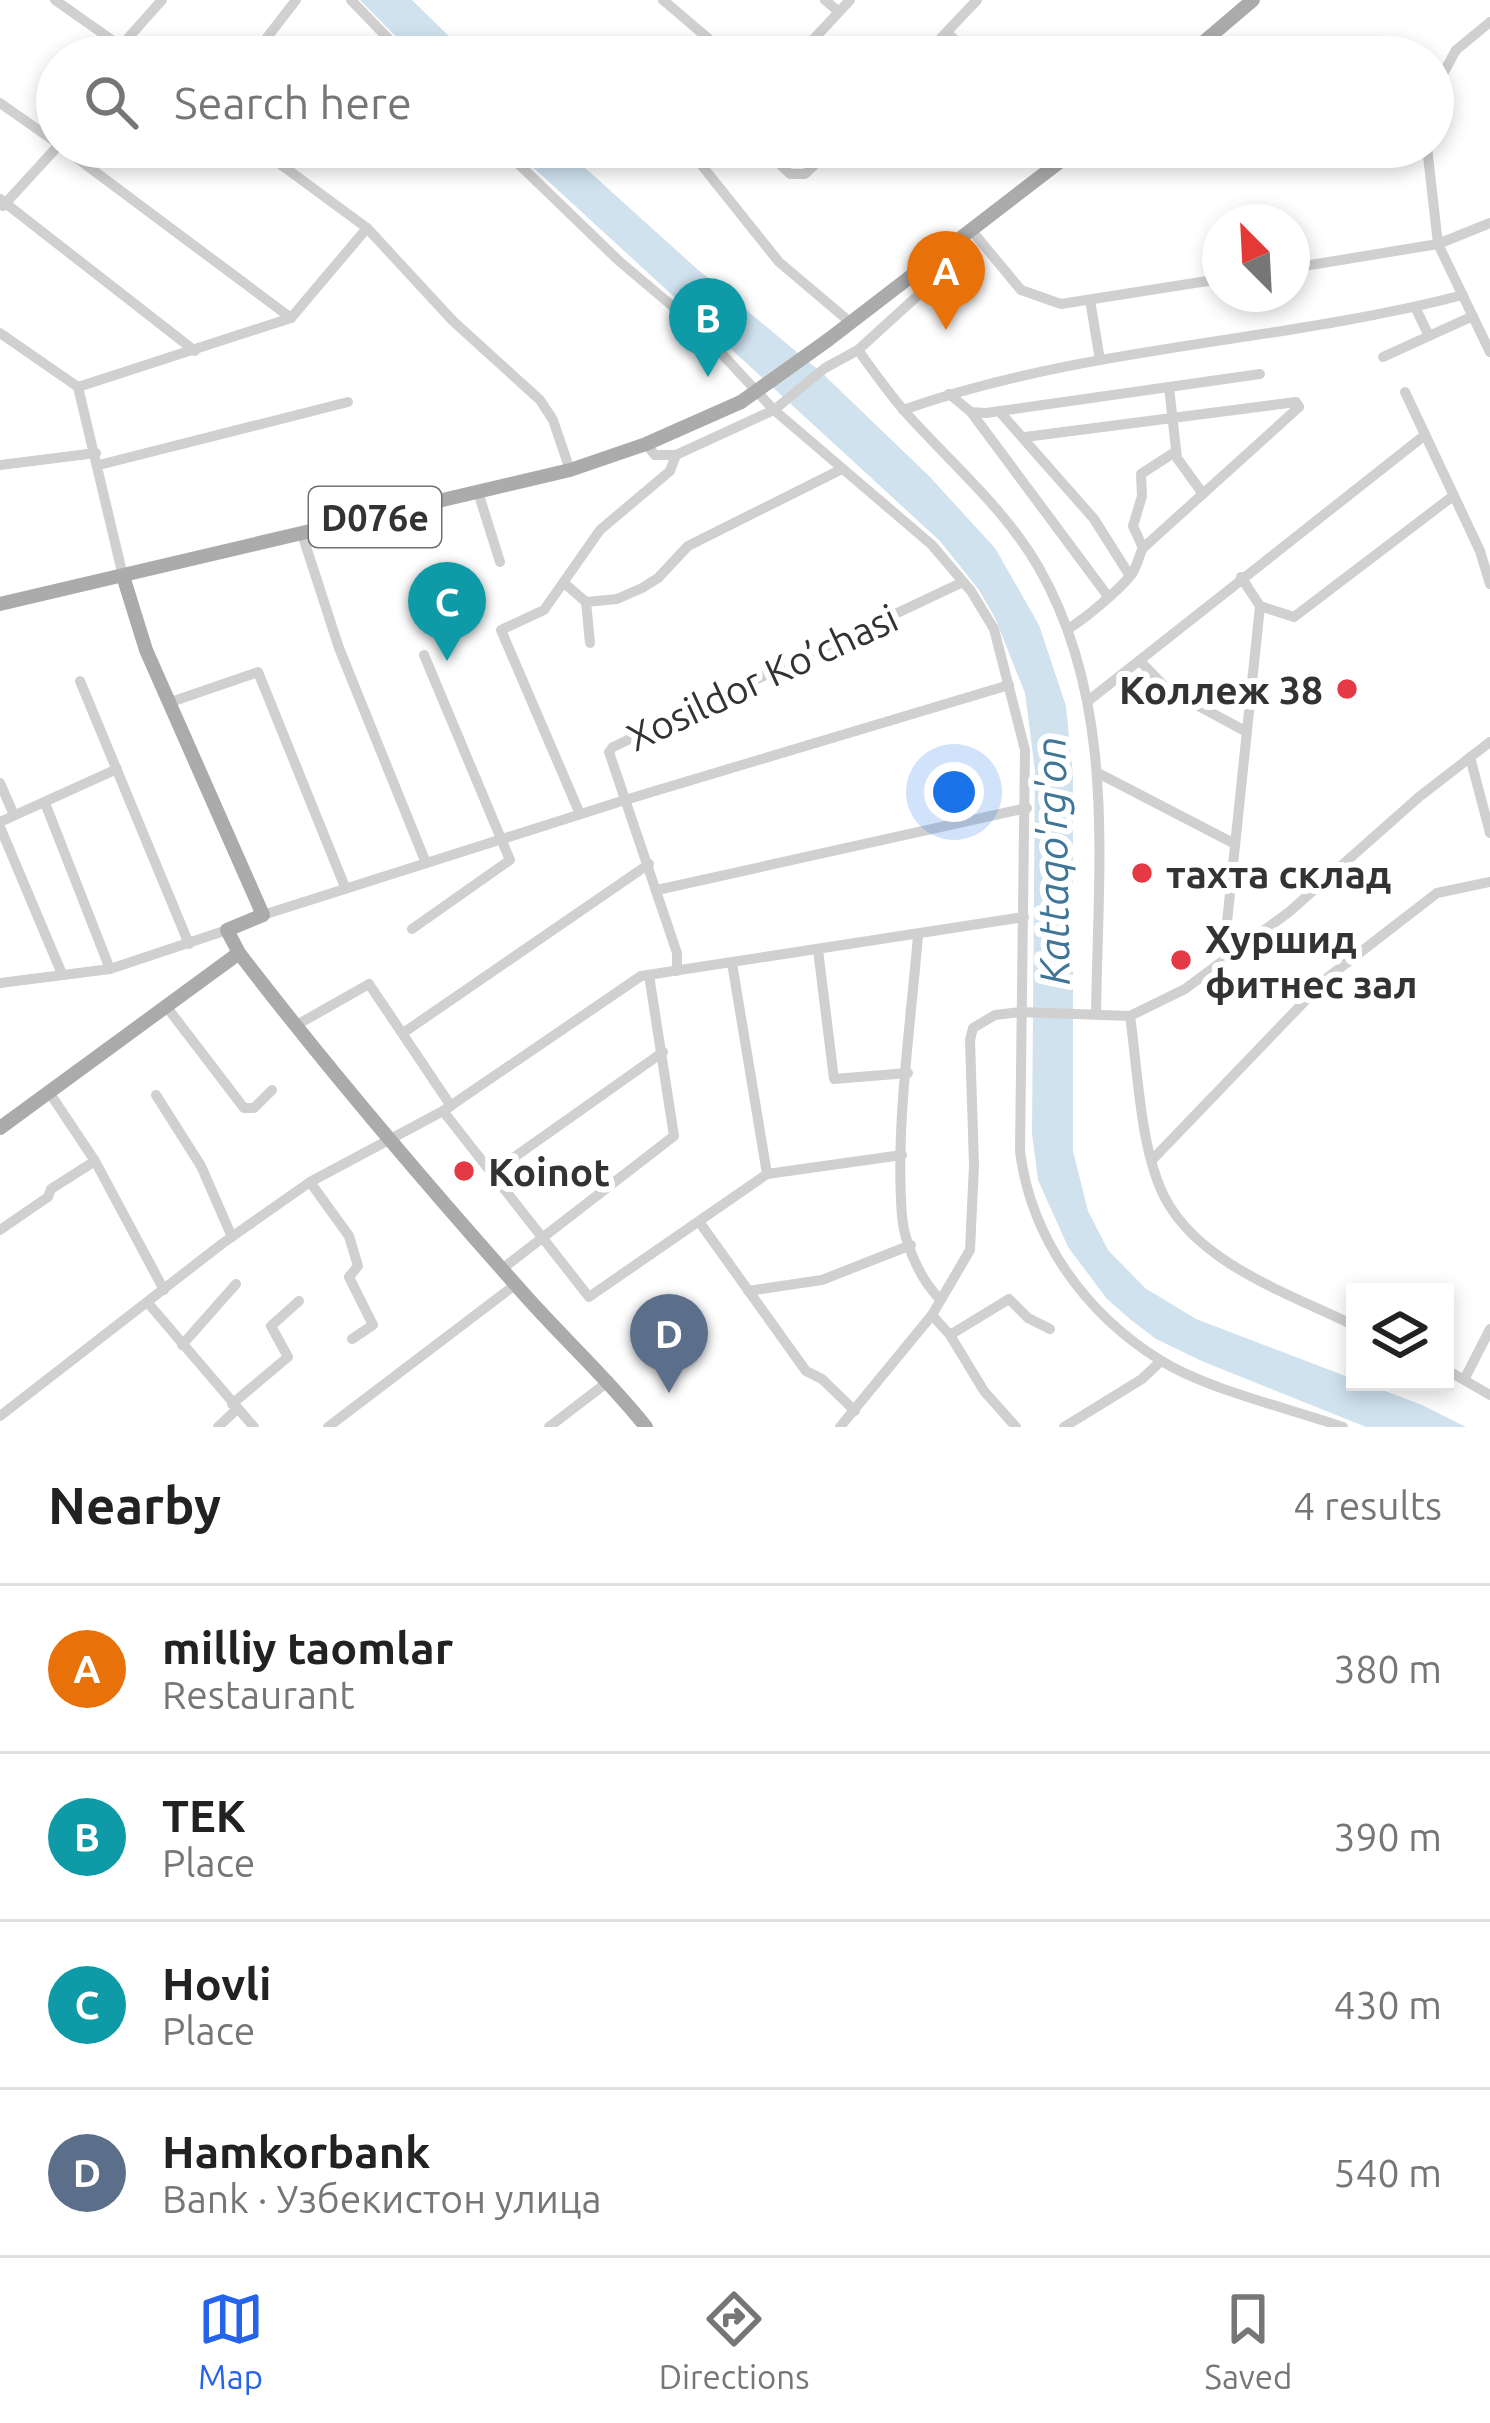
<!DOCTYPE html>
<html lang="en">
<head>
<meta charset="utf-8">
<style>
	body { margin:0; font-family:Ubuntu,sans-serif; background:#f2f2f2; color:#222 }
	.controls { position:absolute; right:36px; bottom:36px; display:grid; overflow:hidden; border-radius:0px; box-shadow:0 6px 18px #0003 }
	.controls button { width:108px; height:108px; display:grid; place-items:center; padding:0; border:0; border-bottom:3px solid #e0e0e0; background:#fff; color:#222; font:60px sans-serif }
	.compass { position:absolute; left:1202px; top:204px; width:108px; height:108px; border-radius:50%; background:#fff; box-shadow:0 6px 18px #0003; rotate:336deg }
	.you { position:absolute; left:954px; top:792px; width:42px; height:42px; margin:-30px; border:9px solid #fff; border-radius:50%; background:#1a73e8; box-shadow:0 0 0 18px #1a73e833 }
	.badge { display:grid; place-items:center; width:78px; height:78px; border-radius:50%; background:#2563eb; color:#fff; font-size:39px; font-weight:700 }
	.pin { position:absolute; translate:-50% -99px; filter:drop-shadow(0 3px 6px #0008) }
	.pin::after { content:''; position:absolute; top:63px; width:42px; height:36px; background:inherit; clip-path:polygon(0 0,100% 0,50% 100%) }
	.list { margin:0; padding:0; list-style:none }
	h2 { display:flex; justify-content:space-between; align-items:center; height:156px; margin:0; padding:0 48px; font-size:51px }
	h2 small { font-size:39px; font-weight:400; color:#767676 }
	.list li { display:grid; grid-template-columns:78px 1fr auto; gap:36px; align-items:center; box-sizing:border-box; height:168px; padding:0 48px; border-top:3px solid #e0e0e0 }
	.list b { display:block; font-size:45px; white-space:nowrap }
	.list p { margin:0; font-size:39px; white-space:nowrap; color:#767676 }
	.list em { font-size:39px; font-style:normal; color:#767676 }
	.icon { flex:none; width:66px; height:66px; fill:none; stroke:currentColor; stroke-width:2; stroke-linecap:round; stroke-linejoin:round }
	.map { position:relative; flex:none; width:1490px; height:1427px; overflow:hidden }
	.search { position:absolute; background:#fff; box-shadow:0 6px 18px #0003; left:36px; right:36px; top:36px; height:132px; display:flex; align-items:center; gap:30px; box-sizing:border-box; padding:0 42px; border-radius:66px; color:#767676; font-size:45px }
	.sheet { height:828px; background:#fff }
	nav { display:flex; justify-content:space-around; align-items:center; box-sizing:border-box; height:168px; border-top:3px solid #e0e0e0; background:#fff; font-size:33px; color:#767676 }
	nav a { display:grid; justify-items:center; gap:6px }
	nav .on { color:#2563eb }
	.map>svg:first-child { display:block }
</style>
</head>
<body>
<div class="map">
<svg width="1490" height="1427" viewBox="0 0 1490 1427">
	<rect width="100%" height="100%" fill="#fff"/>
	<g fill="#cfe2ee">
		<path d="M360,0H412L470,57H416Z"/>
		<path d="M511,147H562L696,268L823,374L929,476L995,548L1039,625L1066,706L1073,776V1151L1088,1211L1108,1250L1145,1288L1196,1319L1422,1405L1466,1427H1366L1204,1362L1156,1339L1131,1320L1107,1299L1068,1247L1038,1180L1032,1134L1035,770L1025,693L995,618L979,590L940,541Z"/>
	</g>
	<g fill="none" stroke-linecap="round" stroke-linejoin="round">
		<g stroke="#d0d0d0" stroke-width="10">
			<path d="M55,0L136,57"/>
			<path d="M351,0L406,57"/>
			<path d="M663,0L730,57"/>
			<path d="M825,0L839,12"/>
			<path d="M947,33L975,57"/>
			<path d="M121,46L162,0"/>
			<path d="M252,57L296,0"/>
			<path d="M797,57L850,0"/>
			<path d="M923,57L977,0"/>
			<path d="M1433,92L1456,50L1490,22"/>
			<path d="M0,103L57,143"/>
			<path d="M62,147L291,318"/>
			<path d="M257,147L367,228L453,321L540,400L553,420L570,470"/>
			<path d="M501,147L619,261L696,326L774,410L932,545L971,591L994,629L1025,750L1020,1151C1031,1239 1086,1314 1160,1360C1208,1390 1289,1408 1343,1427"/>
			<path d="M714,147L703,167L779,262L850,322"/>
			<path d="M763,147L790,174H805L833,147"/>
			<path d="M1027,147L1051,171"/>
			<path d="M1427,147L1438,244L1490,352"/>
			<path d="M0,199L195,351"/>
			<path d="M3,206L57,147"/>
			<path d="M972,231L1021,290L1061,304L1220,279"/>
			<path d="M1292,268L1438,244L1490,223"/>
			<path d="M1090,300L1100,360"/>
			<path d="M1415,307L1429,336"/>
			<path d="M0,333L78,387L123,576"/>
			<path d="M858,350C874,372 890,395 908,415C952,464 1006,510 1039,568C1117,705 1098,863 1096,1014"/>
			<path d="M1383,357L1473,316"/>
			<path d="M78,387L291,318L367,228"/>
			<path d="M1169,387L1177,458L1203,494"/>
			<path d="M1405,392L1480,551L1490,584"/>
			<path d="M949,394L971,412L986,413L1260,374"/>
			<path d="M903,410C1083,346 1279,343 1463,295"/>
			<path d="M999,411L1094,519L1130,576"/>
			<path d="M971,412L1107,595"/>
			<path d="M1025,437L1296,402L1299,407"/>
			<path d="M646,444L655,455H676L774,410L825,368L858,350L925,289L950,248"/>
			<path d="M0,465L96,453"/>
			<path d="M99,465L348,402"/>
			<path d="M478,492L500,562"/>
			<path d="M302,534L339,648L426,863"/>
			<path d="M1143,548L1133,526L1142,496L1141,474L1175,452"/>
			<path d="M564,583L586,602L617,599L642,588L658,578L688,546L842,469"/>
			<path d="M586,602L590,643"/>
			<path d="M1260,606L1294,617L1453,496"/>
			<path d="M1068,629C1086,618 1118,591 1131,575C1137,568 1138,557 1143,548L1299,407"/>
			<path d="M1140,661L1167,689L1247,732"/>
			<path d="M80,681L189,944"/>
			<path d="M1088,701L1425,435"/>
			<path d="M168,703L258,672L345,887"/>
			<path d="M1470,757L1490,833"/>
			<path d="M1098,773L1235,844"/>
			<path d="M0,783L14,815"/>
			<path d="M45,803L110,969"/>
			<path d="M580,814L501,630L544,610L600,530L670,471L676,455"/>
			<path d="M0,822L117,769"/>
			<path d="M0,827L62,974"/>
			<path d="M657,890L1027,808"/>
			<path d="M263,915L625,800L1009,685"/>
			<path d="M412,929L510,860L424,655"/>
			<path d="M918,935C911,1023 895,1128 902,1216C904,1243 921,1281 940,1299"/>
			<path d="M818,950L834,1079L908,1073"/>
			<path d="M1231,957L1226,932L1260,606L1241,577"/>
			<path d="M732,963L767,1174"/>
			<path d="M677,971V953L609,752L613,747L963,582"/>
			<path d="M0,983L110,969L227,930"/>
			<path d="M166,1006L244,1108H254L272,1090"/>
			<path d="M1130,1016C1138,1071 1140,1150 1165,1198C1200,1265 1291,1294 1355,1326"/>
			<path d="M295,1026L369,984L451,1106"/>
			<path d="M403,1033L649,864"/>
			<path d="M49,1092L95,1161L164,1290"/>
			<path d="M156,1095L201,1166L232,1237"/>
			<path d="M443,1111L589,1297L767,1174L902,1155"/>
			<path d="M1153,1159L1327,978L1437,893L1490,882"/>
			<path d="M492,1173L663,1052"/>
			<path d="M310,1182L349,1236L358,1266L349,1277L373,1325L352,1339"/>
			<path d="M700,1223L806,1371L822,1379L855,1411"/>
			<path d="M0,1230L48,1197L51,1189L95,1161"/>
			<path d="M502,1269L674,1136L649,975"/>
			<path d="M748,1291L822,1280L911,1245"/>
			<path d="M148,1303L254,1427"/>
			<path d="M932,1315L950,1335L984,1391L1016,1427"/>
			<path d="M950,1335L1009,1299L1028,1318L1050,1329"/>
			<path d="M182,1345L236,1284"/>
			<path d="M1445,1369L1490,1395"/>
			<path d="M1465,1378L1490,1329"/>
			<path d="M232,1404L288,1357L271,1326L299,1301"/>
			<path d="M0,1416L223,1243L310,1182L443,1111L641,976L1024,917"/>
			<path d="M218,1427L236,1410"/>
			<path d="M328,1427L515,1285"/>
			<path d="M549,1427L609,1381"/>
			<path d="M840,1427L932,1315L970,1250L974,1165L970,1040L973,1028L995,1015L1020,1012L1130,1016L1185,989L1289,912L1419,797L1490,742"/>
			<path d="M1064,1427L1142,1379L1161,1361"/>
		</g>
		<g stroke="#ababab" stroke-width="14">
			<path d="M1186,57L1253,0"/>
			<path d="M828,340L1079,147"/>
			<path d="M123,576L146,650L263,915L227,930L239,953C327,1068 420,1177 516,1285C558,1334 606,1376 646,1427"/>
			<path d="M0,604L570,470L646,444L741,402"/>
			<path d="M0,1128L239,953"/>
		</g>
		<path stroke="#ababab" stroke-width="14" d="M741,402L828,340"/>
	</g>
	<g fill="#e63946" stroke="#fff" stroke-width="4.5">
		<circle cx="1347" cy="689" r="12"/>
		<circle cx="1142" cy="873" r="12"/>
		<circle cx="1181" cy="960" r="12"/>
		<circle cx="464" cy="1171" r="12"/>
	</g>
	<g text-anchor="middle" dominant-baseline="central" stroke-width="12" stroke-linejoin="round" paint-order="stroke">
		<rect fill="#fff" stroke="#707070" stroke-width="3" x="309" y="487" width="132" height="60" rx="9"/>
		<g font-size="36" font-weight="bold" fill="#333">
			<text x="375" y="517">D076e</text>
		</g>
		<g font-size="39" fill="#333" stroke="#fff">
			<text transform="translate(762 677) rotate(-25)">Xosildor Ko’chasi</text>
		</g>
		<g font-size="39" font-weight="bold" fill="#333" stroke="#fff" text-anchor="start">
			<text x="1323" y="689" text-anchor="end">Коллеж 38</text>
			<text x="1166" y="873">тахта склад</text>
			<text x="1205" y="938">Хуршид<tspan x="1205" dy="45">фитнес зал</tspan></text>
			<text x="488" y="1171">Koinot</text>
		</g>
		<g font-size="42" font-style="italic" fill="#3f7597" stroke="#fff">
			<text transform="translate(1052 861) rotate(-91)">Kattaqo'rg'on</text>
		</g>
	</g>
</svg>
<div class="controls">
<button><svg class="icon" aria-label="layers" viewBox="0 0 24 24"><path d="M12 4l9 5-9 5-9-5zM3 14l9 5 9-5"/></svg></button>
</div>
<svg class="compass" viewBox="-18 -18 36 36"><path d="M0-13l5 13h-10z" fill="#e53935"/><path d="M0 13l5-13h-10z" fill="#767676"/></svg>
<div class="you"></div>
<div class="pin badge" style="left:946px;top:330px;background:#e8710a">A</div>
<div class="pin badge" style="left:708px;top:377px;background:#0f9aa8">B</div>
<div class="pin badge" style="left:447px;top:661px;background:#0f9aa8">C</div>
<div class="pin badge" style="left:669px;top:1393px;background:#5c6f8a">D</div>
<div class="search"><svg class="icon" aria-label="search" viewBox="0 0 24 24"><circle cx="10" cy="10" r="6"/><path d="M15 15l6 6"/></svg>Search here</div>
</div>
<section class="sheet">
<h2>Nearby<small>4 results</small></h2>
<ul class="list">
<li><span class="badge" style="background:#e8710a">A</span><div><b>milliy taomlar</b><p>Restaurant</p></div><em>380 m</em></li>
<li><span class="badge" style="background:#0f9aa8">B</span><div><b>TEK</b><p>Place</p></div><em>390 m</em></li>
<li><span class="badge" style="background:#0f9aa8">C</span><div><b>Hovli</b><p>Place</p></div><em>430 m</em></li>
<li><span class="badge" style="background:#5c6f8a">D</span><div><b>Hamkorbank</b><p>Bank · Узбекистон улица</p></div><em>540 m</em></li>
</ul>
</section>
<nav>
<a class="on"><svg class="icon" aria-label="map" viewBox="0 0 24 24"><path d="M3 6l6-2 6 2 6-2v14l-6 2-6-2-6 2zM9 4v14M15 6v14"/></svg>Map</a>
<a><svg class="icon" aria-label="directions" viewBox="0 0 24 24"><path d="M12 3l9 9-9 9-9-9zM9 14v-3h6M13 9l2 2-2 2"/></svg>Directions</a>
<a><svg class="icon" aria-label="saved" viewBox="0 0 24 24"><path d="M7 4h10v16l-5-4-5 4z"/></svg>Saved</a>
</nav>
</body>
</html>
